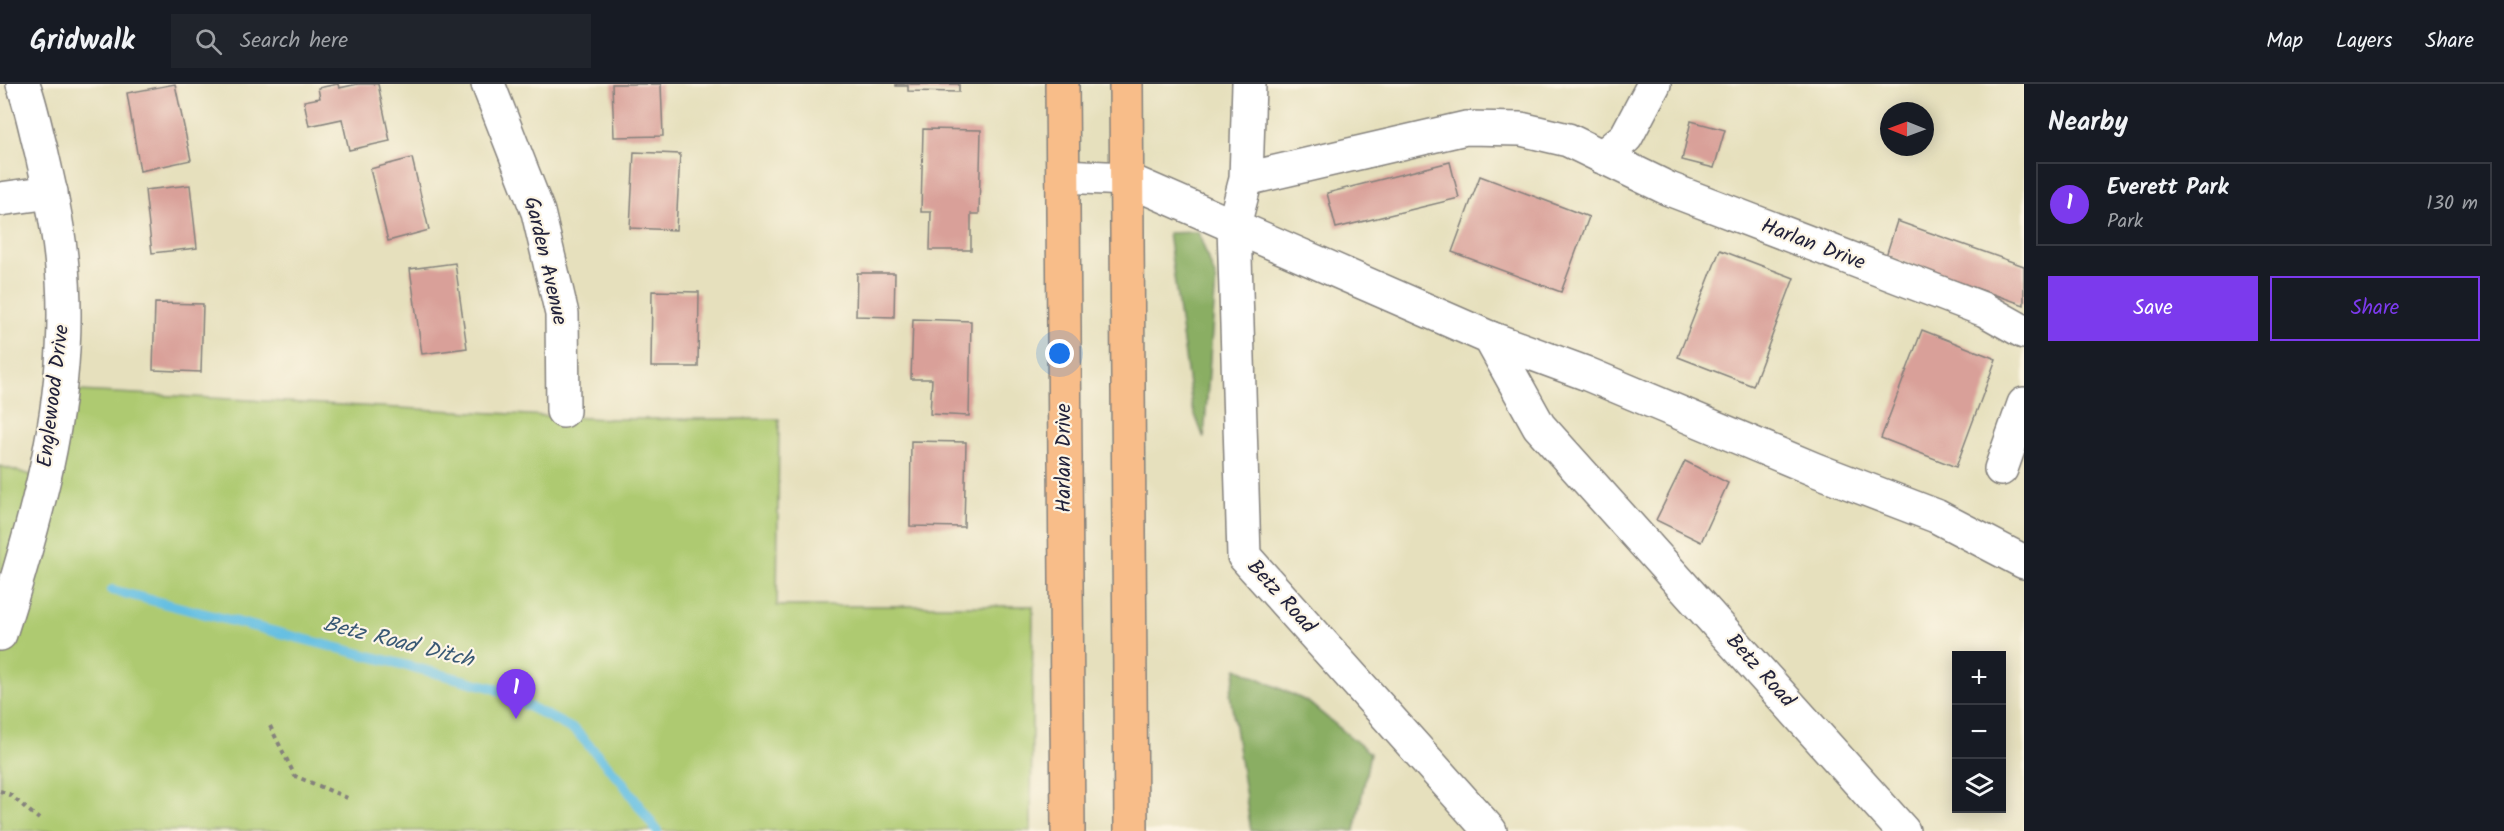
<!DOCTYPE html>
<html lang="en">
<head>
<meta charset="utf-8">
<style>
	body { margin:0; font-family:Kalam,sans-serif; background:#20242c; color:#f1f3f6 }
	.controls { position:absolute; right:18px; bottom:18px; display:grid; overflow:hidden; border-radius:0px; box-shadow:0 3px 15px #0003 }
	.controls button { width:54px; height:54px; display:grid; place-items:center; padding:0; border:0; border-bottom:2px solid #363941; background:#171b24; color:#f1f3f6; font:30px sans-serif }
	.compass { position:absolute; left:1880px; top:18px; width:54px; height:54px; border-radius:50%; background:#171b24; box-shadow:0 3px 15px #0003; rotate:271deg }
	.you { position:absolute; left:1060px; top:270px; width:21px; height:21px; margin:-15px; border:4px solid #fff; border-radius:50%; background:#1a73e8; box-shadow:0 0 0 9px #1a73e833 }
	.badge { display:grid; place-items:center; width:39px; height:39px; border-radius:50%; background:#7c3aed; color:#fff; font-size:20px; font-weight:700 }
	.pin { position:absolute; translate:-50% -50px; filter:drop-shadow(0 2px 3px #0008) }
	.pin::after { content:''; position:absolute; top:32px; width:21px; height:18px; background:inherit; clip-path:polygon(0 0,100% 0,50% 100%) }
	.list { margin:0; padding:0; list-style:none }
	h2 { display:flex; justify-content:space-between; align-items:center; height:78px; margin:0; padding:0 24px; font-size:26px }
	h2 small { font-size:20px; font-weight:400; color:#9ea1a6 }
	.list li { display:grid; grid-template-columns:39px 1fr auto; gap:18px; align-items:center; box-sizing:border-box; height:84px; margin:0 12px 12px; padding:0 12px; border:2px solid #363941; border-radius:0px }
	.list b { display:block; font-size:22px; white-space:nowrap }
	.list p { margin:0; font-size:20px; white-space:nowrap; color:#9ea1a6 }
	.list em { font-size:20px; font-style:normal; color:#9ea1a6 }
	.actions { display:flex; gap:12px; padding:18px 24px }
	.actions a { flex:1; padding:14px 0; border:2px solid #7c3aed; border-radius:0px; text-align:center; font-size:21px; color:#7c3aed }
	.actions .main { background:#7c3aed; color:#fff }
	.icon { flex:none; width:33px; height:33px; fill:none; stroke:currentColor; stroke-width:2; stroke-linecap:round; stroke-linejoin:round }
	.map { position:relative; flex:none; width:2024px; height:747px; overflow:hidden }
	header { display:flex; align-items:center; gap:36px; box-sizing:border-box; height:84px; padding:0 30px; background:#171b24; border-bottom:2px solid #363941 }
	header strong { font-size:28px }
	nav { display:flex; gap:33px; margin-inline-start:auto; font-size:21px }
	.search { width:420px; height:54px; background:#20242c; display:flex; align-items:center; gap:15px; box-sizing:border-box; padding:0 21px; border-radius:0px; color:#9ea1a6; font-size:22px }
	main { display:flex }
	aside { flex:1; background:#171b24 }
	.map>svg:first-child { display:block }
</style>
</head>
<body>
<header>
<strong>Gridwalk</strong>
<div class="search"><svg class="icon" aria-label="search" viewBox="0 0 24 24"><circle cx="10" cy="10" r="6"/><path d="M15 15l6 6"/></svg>Search here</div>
<nav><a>Map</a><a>Layers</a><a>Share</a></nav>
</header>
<main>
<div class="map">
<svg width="2024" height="747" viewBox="0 0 2024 747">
	<rect width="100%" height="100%" fill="#fcf5e5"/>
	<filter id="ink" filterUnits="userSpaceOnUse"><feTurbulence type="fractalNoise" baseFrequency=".0167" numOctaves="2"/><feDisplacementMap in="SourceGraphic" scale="12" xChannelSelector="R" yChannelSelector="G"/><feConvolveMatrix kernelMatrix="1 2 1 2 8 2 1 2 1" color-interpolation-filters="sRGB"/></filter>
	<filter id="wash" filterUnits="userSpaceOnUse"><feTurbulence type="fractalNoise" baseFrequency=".008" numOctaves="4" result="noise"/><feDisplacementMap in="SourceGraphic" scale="24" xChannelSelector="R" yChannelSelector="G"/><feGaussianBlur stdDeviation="1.35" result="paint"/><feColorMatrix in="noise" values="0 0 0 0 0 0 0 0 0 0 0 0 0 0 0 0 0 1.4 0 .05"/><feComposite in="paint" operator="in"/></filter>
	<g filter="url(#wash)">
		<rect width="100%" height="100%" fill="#e6e0bd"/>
		<path fill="#aeca71" stroke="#687656" stroke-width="1.5" d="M60,306L606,335H779L777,522H1033L1031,747H0V382L45,395Z"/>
		<g fill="#8aae63" stroke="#56684f" stroke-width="1.5">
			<path d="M1198,148L1216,195L1204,354L1192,323L1168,149Z"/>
			<path d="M1237,584L1308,618L1370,669L1355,747H1251L1230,610Z"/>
		</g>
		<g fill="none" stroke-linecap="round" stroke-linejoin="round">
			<path stroke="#65bfe2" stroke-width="10" d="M112,506L494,604L576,647L623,699L657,747"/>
		</g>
		<g id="blocks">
			<g fill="#d9a099">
				<path d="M175,0L191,76L140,87L127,9Z"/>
				<path d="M338,0L339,4L358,0H378L390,57L349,66L342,35L309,42L304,17L320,14L318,4Z"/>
				<path d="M612,0H661L663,52L614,53Z"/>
				<path d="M896,0H959V8L908,7V2H896Z"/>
				<path d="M1691,37L1725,46L1714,84L1682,76Z"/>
				<path d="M923,45L981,46L979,130H971V166H930L931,128H921Z"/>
				<path d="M634,68L680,70L676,146L630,144Z"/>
				<path d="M412,74L429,146L388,157L370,85Z"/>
				<path d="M1450,78L1459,114L1336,144L1327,109Z"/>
				<path d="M1480,92L1589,133L1561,208L1452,168Z"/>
				<path d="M190,101L197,164L152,169L145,106Z"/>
				<path d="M1897,137L2024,182V221L1886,172Z"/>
				<path d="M1720,166L1794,194L1753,302L1678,273Z"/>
				<path d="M455,179L467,264L422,270L410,185Z"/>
				<path d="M857,189H895L894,233L856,232Z"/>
				<path d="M652,207L699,208L698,283H651Z"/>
				<path d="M155,219L203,220L201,288L153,286Z"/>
				<path d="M913,235L971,237L969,332L930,330L932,295H911Z"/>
				<path d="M1922,246L1996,275L1956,383L1881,354Z"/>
				<path d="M911,357L966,358L964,443L910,442Z"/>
				<path d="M1685,377L1728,399L1701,458L1656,436Z"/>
			</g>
		</g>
	</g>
	<g filter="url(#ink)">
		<use href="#blocks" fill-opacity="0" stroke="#84817c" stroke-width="1.5"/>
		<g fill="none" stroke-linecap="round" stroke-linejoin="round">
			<defs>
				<g id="minor">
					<path d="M488,0L538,128L562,230L563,327"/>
					<path d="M1249,0L1246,95L1234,141L1244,472L1490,747"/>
					<path d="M1602,73L1626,53L1654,0"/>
					<path d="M1063,92L1126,95L1490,254L1539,342L1903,747"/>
					<path d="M1246,95L1466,44L1521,45L1568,56L1669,105L1985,226L2024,248"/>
					<path d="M0,115L51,108"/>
					<path d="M1490,254L1585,289L1816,386L1936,432L2024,478"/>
					<path d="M2001,385L2024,320"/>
					<path d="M0,550C39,428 75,302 61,173C57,136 49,101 41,66C35,44 31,21 23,0"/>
				</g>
				<g id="major">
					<path d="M1062,0L1068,747"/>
					<path d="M1126,0L1131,747"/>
				</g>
			</defs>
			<use href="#minor" stroke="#84817c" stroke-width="36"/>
			<use href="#major" stroke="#84817c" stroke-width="36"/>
			<g stroke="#84817c" stroke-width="4" stroke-dasharray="4.5 4.5" stroke-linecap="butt">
				<path d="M270,642L295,692L350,715"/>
				<path d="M0,707L9,710L39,735"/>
			</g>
			<use href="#minor" stroke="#fff" stroke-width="33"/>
			<use href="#major" stroke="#f8bd89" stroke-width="33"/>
		</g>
	</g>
	<g text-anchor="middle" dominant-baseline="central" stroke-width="4.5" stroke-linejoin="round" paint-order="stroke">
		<g font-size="21" fill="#22223b" stroke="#fcf5e5">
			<text transform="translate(1813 161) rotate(21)">Harlan Drive</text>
			<text transform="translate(545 177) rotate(77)">Garden Avenue</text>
			<text transform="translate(54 312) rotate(-83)">Englewood Drive</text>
			<text transform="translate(1064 374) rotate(-90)">Harlan Drive</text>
			<text transform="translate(1281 513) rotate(48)">Betz Road</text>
			<text transform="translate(1760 587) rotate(48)">Betz Road</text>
		</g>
		<g font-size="22" font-style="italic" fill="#395975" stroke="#fcf5e5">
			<text transform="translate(398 559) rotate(14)">Betz Road Ditch</text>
		</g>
	</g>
</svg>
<div class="controls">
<button>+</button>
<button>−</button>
<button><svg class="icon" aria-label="layers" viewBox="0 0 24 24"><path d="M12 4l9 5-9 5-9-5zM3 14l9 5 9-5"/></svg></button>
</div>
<svg class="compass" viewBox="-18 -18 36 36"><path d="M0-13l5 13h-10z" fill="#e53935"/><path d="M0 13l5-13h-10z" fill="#9ea1a6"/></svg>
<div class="you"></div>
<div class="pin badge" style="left:516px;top:635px">1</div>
</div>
<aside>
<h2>Nearby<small></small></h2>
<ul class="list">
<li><span class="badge">1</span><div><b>Everett Park</b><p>Park</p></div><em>130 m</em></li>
</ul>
<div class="actions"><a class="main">Save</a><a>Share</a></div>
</aside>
</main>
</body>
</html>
